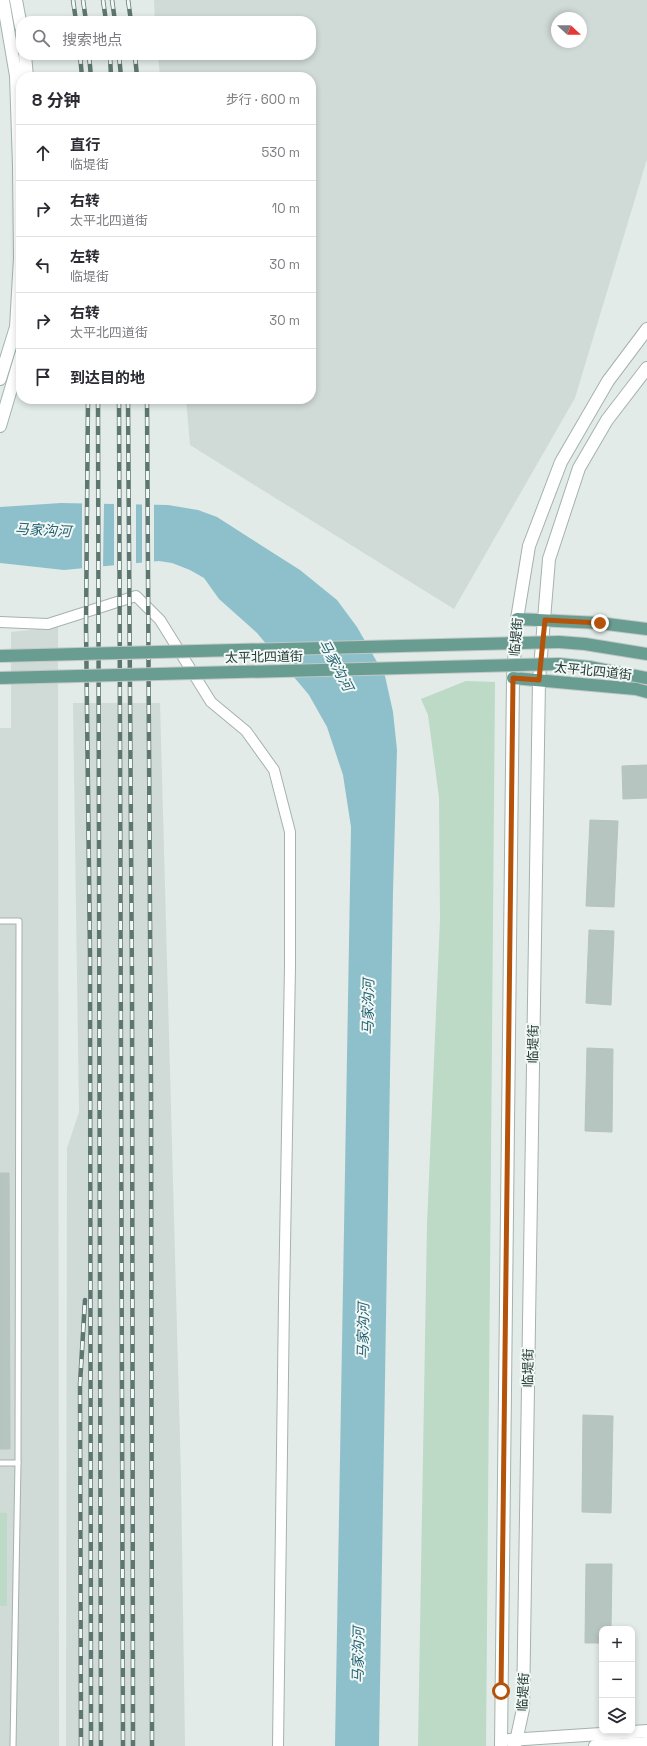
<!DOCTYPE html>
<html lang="zh">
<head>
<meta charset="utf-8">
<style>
	body { margin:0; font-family:"Space Grotesk","Noto Sans SC",sans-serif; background:#f7f7f7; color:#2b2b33 }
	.controls { position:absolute; right:12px; bottom:12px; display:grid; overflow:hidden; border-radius:8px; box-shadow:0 2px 6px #0003 }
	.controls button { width:36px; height:36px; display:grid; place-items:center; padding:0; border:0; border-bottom:1px solid #e1e1e2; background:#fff; color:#2b2b33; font:20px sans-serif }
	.compass { position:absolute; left:551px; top:12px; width:36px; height:36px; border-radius:50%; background:#fff; box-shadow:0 2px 6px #0003; rotate:112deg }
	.stop { position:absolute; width:12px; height:12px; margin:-9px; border:3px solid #b45309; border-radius:50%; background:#fff }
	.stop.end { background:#b45309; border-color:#fff; box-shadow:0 1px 4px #0008 }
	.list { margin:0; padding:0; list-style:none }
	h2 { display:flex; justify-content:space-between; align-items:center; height:52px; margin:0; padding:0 16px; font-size:17px }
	h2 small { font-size:13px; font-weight:400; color:#7c7c81 }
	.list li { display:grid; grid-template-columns:26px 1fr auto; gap:12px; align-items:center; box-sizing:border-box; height:56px; padding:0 16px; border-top:1px solid #e1e1e2 }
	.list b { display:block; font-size:15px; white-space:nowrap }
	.list p { margin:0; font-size:13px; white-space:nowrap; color:#7c7c81 }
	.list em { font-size:13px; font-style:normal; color:#7c7c81 }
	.icon { flex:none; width:22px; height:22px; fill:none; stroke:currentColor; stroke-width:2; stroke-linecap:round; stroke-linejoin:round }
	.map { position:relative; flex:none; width:647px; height:1746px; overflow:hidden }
	.search { position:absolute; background:#fff; box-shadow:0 2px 6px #0003; left:16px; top:16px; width:300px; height:44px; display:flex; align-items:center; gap:10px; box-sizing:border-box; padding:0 14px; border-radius:16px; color:#7c7c81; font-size:15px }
	.panel { position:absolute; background:#fff; box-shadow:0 2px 6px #0003; left:16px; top:72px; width:300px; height:332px; border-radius:16px }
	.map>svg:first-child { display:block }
</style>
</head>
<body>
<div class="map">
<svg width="647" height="1746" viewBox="0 0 647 1746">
	<rect width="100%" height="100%" fill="#e2ebe7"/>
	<g fill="#d0dad6" fill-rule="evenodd">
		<path d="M154,0H647V159L575,398L454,609L190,445L186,399H311V77H160L158,55H311V21H155ZM557,18H581V42H557Z"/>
		<path d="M58,627L59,1746H0V728H11V632Z"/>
		<path d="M73,703H160L181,1477L185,1746H66L67,1148L79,1112Z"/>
	</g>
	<g fill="#bcdac5">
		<path d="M466,681L495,682L486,1746H418L427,1225L440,919L439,797L428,715L421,699Z"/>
		<rect x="0" y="1513" width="7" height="93"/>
	</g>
	<path fill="#8ec0cb" d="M61,503L168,505L198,510L217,517L300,570L337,600L357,627L385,676L393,712L397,750L393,891L379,1746H335L351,827L343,775L327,727L309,695L257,633L219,599L204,578L190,570L172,563L159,561L64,570L0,563V507Z"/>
	<g fill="#e2ebe7">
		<path d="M82,501L104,502L103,568L82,571Z"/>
		<path d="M114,502L136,503V565L114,567Z"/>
		<path d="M142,503H154V563L142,565Z"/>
	</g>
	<g fill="#b7c5c0" stroke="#b5c4be">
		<path d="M647,765V798L623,799L622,766Z"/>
		<path d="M590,820L618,821L614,907L586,906Z"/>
		<path d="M589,930L614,931L611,1005L586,1003Z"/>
		<path d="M587,1048L613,1049L612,1132L585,1131Z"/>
		<path d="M0,1173H9L10,1449H0Z"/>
		<path d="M583,1415L613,1416L611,1513L582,1512Z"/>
		<path d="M586,1564H612L611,1629H602V1643H585Z"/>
	</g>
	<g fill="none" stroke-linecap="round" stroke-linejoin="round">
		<defs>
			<g id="service">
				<path d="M0,921H19L18,1463L13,1746"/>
				<path d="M0,1463H18"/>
			</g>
			<path id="minor" d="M0,622L48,624L136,596L160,620L211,702L246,731L274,770L290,832V966L284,1301L278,1746"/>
			<g id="tertiary">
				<path d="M509,1740L647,1731"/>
				<path d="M501,1746L513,678L517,619L529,546L561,462L608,381L647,329"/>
				<path d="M515,1746L523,1709L539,680L549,559L579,468L607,420L647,368"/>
				<path d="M595,1746L647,1743"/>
			</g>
			<g id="secondary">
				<path d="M16,0L21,27"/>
				<path d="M25,55L27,77"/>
				<path d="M0,379L16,327L20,258L19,165L16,76L3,0"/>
				<path d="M0,426L21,355"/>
			</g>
			<g id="primary">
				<path d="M517,619L599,623L647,629"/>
				<path d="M559,642L585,644L647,654"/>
				<path d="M559,664L589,667L647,678"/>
				<path d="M513,678L636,689L647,692"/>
			</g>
		</defs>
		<use href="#service" stroke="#a5b2ae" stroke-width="7"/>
		<use href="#minor" stroke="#a5b2ae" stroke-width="12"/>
		<use href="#tertiary" stroke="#a5b2ae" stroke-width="14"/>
		<use href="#secondary" stroke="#a1b5af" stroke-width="14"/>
		<use href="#primary" stroke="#c1c8c6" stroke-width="14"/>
		<use href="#service" stroke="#fff" stroke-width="5"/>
		<use href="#minor" stroke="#fff" stroke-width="10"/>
		<use href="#tertiary" stroke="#fff" stroke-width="12"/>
		<use href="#secondary" stroke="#fff" stroke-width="12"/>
		<use href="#primary" stroke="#6a9d91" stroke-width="12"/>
		<defs>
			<g id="rail">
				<path d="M73,0L76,21"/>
				<path d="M83,0L86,21"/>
				<path d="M103,0L106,21"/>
				<path d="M112,0L115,21"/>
				<path d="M128,0L131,21"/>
				<path d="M80,55L82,77"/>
				<path d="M89,55L91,77"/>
				<path d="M110,55L111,77"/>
				<path d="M119,55L121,77"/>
				<path d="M135,55L137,77"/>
				<path d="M88,399L86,626L90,954L91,1746"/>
				<path d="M98,399L101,1746"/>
				<path d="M119,399L123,1746"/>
				<path d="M128,399L132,986L133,1746"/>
				<path d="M147,399L151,1093L152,1746"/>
				<path d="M81,1746L80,1384L85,1300"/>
			</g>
		</defs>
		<use href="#rail" stroke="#5e7670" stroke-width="4.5"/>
		<use href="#rail" stroke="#f2f8f5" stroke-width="3" stroke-dasharray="9" stroke-linecap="butt"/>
		<defs>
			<g id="primary-bridge">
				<path d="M0,656L559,642"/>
				<path d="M0,678L559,664"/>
			</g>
		</defs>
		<use href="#primary-bridge" stroke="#c1c8c6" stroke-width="14" stroke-linecap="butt"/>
		<use href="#primary-bridge" stroke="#6a9d91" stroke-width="12"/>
	</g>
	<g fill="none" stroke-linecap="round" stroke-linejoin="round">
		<path stroke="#b45309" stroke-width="5" d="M501,1691L513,678L539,680L545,620L600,623"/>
	</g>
	<g text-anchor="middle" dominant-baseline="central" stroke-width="4" stroke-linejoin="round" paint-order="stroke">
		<g font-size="13" fill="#233a35" stroke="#f2f8f5">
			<text transform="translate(516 637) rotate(-85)">临堤街</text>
			<text transform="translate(264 657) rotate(-1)">太平北四道街</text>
			<text transform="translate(593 671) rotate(6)">太平北四道街</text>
			<text transform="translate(533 1044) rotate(-89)">临堤街</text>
			<text transform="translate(528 1368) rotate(-89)">临堤街</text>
			<text transform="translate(523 1692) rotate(-87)">临堤街</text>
		</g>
		<g font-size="14" font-style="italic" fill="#236171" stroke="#f2f8f5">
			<text transform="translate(43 530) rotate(3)">马家沟河</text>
			<text transform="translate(336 665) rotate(62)">马家沟河</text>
			<text transform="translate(368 1007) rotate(-89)">马家沟河</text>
			<text transform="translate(363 1331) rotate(-89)">马家沟河</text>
			<text transform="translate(358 1655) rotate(-89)">马家沟河</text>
		</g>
	</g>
</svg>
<div class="controls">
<button>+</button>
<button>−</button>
<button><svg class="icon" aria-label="layers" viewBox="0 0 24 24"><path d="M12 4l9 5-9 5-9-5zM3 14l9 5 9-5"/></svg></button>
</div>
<svg class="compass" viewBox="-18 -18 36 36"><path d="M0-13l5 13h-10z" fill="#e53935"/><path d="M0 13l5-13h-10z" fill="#7c7c81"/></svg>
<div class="stop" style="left:501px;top:1691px"></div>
<div class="stop end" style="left:600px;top:623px"></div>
<div class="search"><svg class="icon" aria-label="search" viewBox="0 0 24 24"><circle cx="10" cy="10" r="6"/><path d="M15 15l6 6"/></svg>搜索地点</div>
<section class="panel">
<h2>8 分钟<small>步行 · 600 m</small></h2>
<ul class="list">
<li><svg class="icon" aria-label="ahead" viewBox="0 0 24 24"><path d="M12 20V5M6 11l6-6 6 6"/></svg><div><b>直行</b><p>临堤街</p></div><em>530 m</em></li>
<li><svg class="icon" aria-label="right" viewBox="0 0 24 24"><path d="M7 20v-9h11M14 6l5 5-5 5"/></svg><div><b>右转</b><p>太平北四道街</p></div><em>10 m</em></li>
<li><svg class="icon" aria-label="left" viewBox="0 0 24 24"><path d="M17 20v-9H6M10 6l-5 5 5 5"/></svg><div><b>左转</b><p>临堤街</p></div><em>30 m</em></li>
<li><svg class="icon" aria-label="right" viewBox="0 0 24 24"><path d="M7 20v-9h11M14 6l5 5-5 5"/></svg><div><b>右转</b><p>太平北四道街</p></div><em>30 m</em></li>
<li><svg class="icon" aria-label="arrive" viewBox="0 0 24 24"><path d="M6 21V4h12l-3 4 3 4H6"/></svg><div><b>到达目的地</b></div></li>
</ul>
</section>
</div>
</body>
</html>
